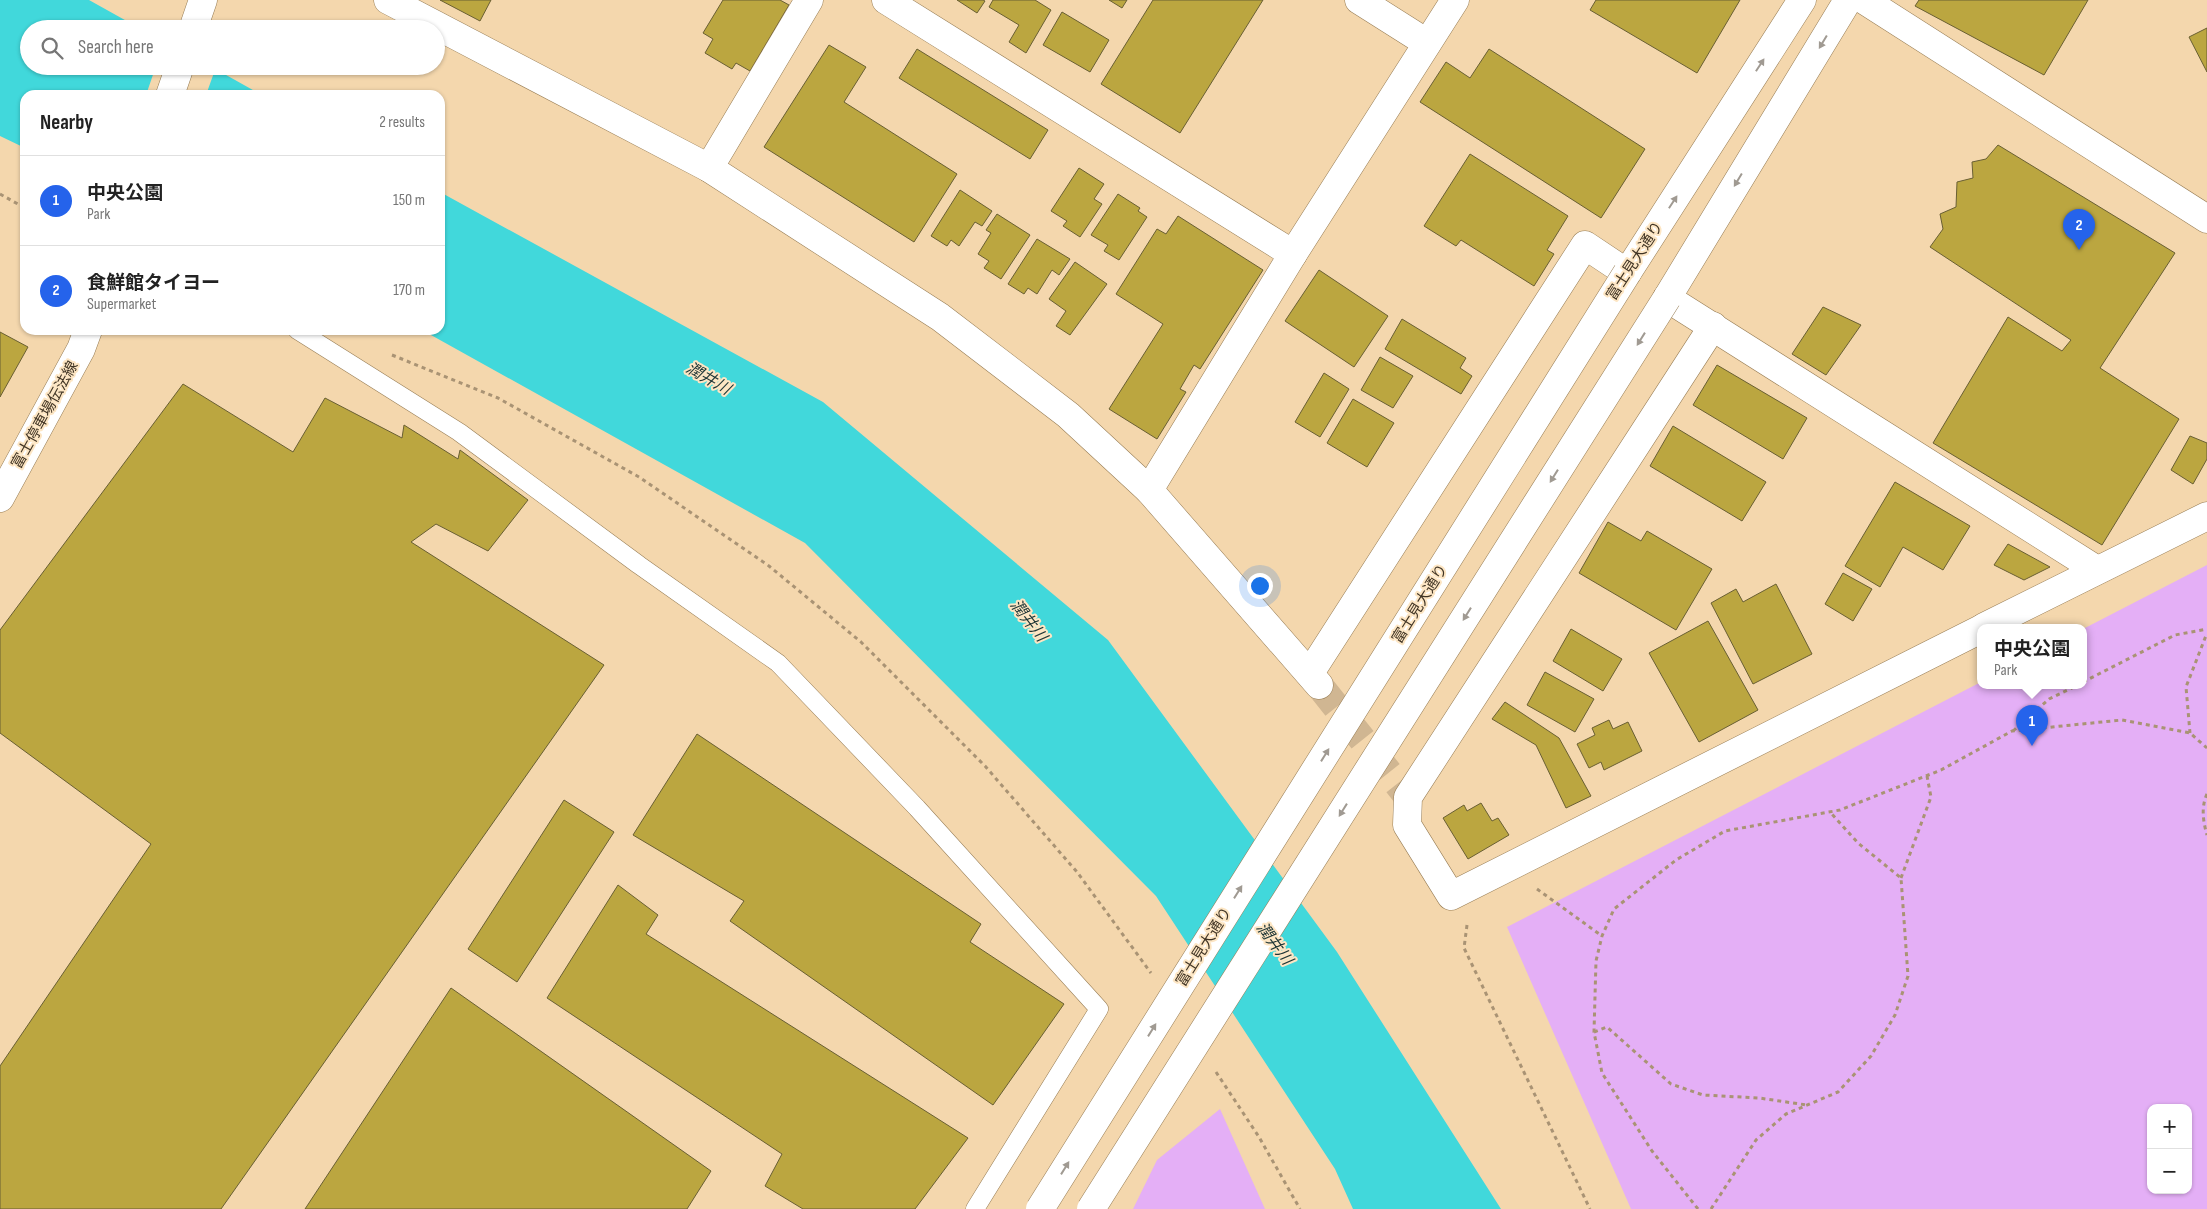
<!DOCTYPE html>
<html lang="en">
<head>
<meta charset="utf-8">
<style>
	body { margin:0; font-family:"Sofia Sans Condensed","Noto Sans JP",sans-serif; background:#f2f2f2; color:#222 }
	.controls { position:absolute; right:15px; bottom:15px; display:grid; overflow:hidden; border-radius:10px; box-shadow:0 1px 4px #0004 }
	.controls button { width:45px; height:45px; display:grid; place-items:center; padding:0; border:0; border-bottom:1px solid #e0e0e0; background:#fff; color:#222; font:25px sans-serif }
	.you { position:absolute; left:1259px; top:585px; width:18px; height:18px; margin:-12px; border:4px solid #fff; border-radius:50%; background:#1a73e8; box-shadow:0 0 0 8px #1a73e833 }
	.badge { display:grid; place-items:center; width:32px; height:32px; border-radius:50%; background:#2563eb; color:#fff; font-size:16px; font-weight:700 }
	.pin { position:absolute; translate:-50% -41px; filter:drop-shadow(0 1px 2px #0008) }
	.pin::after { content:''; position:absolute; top:26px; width:18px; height:15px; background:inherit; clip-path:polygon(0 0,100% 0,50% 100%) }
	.popup { position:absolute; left:1977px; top:624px; width:110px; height:65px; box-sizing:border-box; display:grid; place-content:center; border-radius:10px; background:#fff; filter:drop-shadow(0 1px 4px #0005); font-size:16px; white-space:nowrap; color:#767676 }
	.popup b { font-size:19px; color:#222 }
	.popup::after { content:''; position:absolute; left:50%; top:100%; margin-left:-10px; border:10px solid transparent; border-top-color:#fff }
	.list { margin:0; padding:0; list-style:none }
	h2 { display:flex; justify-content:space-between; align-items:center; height:65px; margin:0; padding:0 20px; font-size:21px }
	h2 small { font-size:16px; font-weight:400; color:#767676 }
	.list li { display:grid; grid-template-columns:32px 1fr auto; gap:15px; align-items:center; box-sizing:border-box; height:90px; padding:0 20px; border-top:1px solid #e0e0e0 }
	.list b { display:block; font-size:19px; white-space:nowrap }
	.list p { margin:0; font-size:16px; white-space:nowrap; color:#767676 }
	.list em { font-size:16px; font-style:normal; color:#767676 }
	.icon { flex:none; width:28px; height:28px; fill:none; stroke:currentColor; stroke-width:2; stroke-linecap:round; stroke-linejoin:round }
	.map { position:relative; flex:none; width:2207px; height:1209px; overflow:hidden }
	.search { position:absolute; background:#fff; box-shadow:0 1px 4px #0004; left:20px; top:20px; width:425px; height:55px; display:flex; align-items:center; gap:12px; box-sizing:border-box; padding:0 18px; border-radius:28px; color:#767676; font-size:19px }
	.panel { position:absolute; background:#fff; box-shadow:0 1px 4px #0004; left:20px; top:90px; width:425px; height:245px; border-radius:15px }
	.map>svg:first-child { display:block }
</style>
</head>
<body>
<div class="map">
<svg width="2207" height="1209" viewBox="0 0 2207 1209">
	<rect width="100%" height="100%" fill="#f4d7ad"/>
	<g fill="#e4aff6" fill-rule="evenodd">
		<path d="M2207,565V1209H1631L1507,927L1981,682V685H2083V629ZM2151,1108H2188V1190H2151Z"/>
		<path d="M1220,1109L1265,1209H1133L1157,1160Z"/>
	</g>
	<g fill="#41d8db">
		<path d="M0,0H89L141,29H29V66H210L262,95H25V148L0,136Z"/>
		<path d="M440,192L823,402L1108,640L1337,952L1501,1209H1353L1335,1169L1156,896L805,543L422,330H440Z"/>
	</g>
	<path fill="#f4d7ad" d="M156,66H215L216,67L206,95H146Z"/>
	<g fill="#bba640" stroke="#695f33">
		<path d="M440,0H491L480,21Z"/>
		<path d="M723,0H780L789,5L750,71L736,63L732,69L705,53L713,39L703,33Z"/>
		<path d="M957,0H983L985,1L977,13Z"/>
		<path d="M993,0H1035L1051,10L1026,53L1009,42L1019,25L989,7Z"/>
		<path d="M1109,0H1127L1122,8Z"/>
		<path d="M1153,0H1263L1180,133L1101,84Z"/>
		<path d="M1596,0H1740L1697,73L1590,10Z"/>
		<path d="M1919,0H2088L2044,75L1915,6Z"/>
		<path d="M1062,12L1109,40L1090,72L1043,45Z"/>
		<path d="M2207,28V72L2189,37Z"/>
		<path d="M829,45L866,67L844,102L957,174L914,242L764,147Z"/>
		<path d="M917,49L1048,130L1030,159L899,78Z"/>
		<path d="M1489,49L1645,149L1601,218L1420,102L1446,62L1470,78Z"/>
		<path d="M1998,145L2175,253L2100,368L2179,419L2102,545L1933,443L2008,317L2062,351L2071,340L1930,247L1943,229L1940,214L1956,207L1957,182L1973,178L1972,162L1986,159Z"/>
		<path d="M1470,154L1568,216L1547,250L1554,254L1534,286L1461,240L1456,246L1424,226Z"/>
		<path d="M1079,168L1104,184L1094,199L1102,204L1080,237L1063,226L1067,221L1051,211Z"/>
		<path d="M960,190L992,211L982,226L975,222L959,246L951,240L947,246L931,236Z"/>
		<path d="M1118,194L1140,208L1138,211L1147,217L1119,260L1104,251L1108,245L1091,235Z"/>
		<path d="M997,214L1030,235L1001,279L984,268L989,261L978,254L991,233L986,230Z"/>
		<path d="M1178,216L1263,270L1200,369L1194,365L1180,389L1186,392L1157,439L1109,409L1163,324L1116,294L1157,229L1166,234Z"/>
		<path d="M1037,239L1070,259L1059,275L1052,270L1037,294L1028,288L1024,294L1008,284Z"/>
		<path d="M1075,262L1107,284L1070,335L1056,326L1066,311L1049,299Z"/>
		<path d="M1319,270L1388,316L1354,367L1285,321Z"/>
		<path d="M1823,307L1861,325L1826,375L1792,354Z"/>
		<path d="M1402,319L1466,358L1460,368L1472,376L1461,394L1385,349Z"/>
		<path d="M0,332L28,347L0,397Z"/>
		<path d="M1380,357L1413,376L1393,408L1361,390Z"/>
		<path d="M1717,365L1807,418L1783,459L1693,405Z"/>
		<path d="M1324,373L1349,389L1320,437L1295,422Z"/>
		<path d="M183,384L293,452L325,398L402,438L404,425L458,459L460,450L528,500L488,551L436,524L411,542L604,665L221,1209H0V1066L151,844L0,733V630Z"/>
		<path d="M1353,399L1394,423L1367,467L1327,443Z"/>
		<path d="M1673,426L1766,482L1742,521L1650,466Z"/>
		<path d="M2190,436L2207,443V459L2193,484L2171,470Z"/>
		<path d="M1895,482L1970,526L1943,570L1903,547L1880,587L1845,566Z"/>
		<path d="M1608,522L1641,541L1647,531L1712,569L1676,630L1579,573Z"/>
		<path d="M2008,544L2050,567L2024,580L1994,565Z"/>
		<path d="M1843,573L1872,589L1853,621L1825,604Z"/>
		<path d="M1776,584L1812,654L1753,684L1711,603L1736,589L1743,602Z"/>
		<path d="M1708,621L1758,710L1699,742L1649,653Z"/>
		<path d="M1571,629L1622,659L1603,691L1553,661Z"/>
		<path d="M1545,672L1594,699L1575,732L1527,705Z"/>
		<path d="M1505,702L1559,738L1591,796L1566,808L1536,745L1492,719Z"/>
		<path d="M1609,720L1613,729L1628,722L1642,751L1604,770L1601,762L1589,768L1577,744L1595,735L1592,728Z"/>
		<path d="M697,734L981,924L970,942L1064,1004L993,1105L730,921L744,901L633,835Z"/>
		<path d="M564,800L614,832L517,982L468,949Z"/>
		<path d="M1481,803L1492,821L1498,818L1509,835L1468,859L1443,818L1464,805L1467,811Z"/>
		<path d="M618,885L658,915L646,934L968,1138L915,1209H803L765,1186L782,1154L547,998Z"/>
		<path d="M451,988L711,1171L687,1209H305Z"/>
	</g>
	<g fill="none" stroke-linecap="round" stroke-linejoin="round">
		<path stroke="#d0b692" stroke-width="28" stroke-dasharray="28 14" stroke-linecap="butt" d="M1319,685L1408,797"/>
		<defs>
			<path id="service" d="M297,330L459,432L639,565L778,663L917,808L1099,1009L975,1209"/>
			<g id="minor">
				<path d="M388,0L709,168L940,317L1068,415L1149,490L1319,685"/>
				<path d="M886,0L1293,254"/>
				<path d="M1359,0L1427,43"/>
				<path d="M709,168L809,0"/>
				<path d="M1667,298L2097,570"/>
				<path d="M1713,326L1408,797L1407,825L1451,896L1981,629"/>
				<path d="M1149,490L1293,254L1455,0"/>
				<path d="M1984,627L2207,516"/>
				<path d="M1310,673L1585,245L1627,273"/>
			</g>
			<g id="tertiary">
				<path d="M1864,0L2207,219"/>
				<path d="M1627,273L1802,0"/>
				<path d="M1667,298L1848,0"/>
			</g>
			<g id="secondary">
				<path d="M193,29L203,0"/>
				<path d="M170,95L180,66"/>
				<path d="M0,498L81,349L88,330"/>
			</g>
		</defs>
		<use href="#service" stroke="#977d55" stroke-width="19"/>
		<use href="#minor" stroke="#977d55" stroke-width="29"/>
		<use href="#tertiary" stroke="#977d55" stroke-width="29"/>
		<use href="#secondary" stroke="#977d55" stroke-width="29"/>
		<g stroke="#a99374" stroke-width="3" stroke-dasharray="4 4" stroke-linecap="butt">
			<path d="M0,194L25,208"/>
			<path d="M392,355L498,398L639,477L769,566L861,642L985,766L1077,872L1151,973"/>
			<path d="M2083,682L2175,635L2207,629"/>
			<path d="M2013,731L2049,699L2078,685"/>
			<path d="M2190,733L2186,687L2207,633"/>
			<path d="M2207,794C2201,807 2203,821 2207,835"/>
			<path d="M1901,878L1931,797L1927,776"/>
			<path d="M1537,889L1602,936"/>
			<path d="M1467,925L1464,948L1590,1209"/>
			<path d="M1594,1032L1607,1027L1671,1084L1703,1095L1759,1098L1807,1105"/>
			<path d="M1216,1072L1259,1137L1300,1209"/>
			<path d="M1698,1209L1652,1151L1602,1073L1594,1032L1596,961L1602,936L1614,909L1676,860L1725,831L1840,810L1941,770L2012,731L2122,720L2190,733L2207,748"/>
			<path d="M1711,1209L1756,1140L1786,1114L1838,1092L1871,1056L1895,1015L1908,976L1901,878L1858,843L1830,812"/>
		</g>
		<use href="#service" stroke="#fff" stroke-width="18"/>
		<use href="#minor" stroke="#fff" stroke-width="28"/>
		<use href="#tertiary" stroke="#fff" stroke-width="28"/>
		<use href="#secondary" stroke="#fff" stroke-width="28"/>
		<defs>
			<g id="tertiary-bridge">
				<path d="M1040,1209L1627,273"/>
				<path d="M1091,1209L1667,298"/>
			</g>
		</defs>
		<use href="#tertiary-bridge" stroke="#977d55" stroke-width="29" stroke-linecap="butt"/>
		<use href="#tertiary-bridge" stroke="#fff" stroke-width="28"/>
	</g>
	<defs><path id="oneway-solid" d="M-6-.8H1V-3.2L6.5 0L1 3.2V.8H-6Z" transform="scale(1.25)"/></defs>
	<g fill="#a09a92">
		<use href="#oneway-solid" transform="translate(1823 42) rotate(121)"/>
		<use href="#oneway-solid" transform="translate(1760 65) rotate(-57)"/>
		<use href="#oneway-solid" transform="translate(1738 180) rotate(121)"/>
		<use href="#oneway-solid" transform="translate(1673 202) rotate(-57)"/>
		<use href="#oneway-solid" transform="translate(1641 339) rotate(122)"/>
		<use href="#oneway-solid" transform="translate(1554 476) rotate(122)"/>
		<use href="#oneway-solid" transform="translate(1467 614) rotate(122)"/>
		<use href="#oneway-solid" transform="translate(1325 755) rotate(-58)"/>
		<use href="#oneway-solid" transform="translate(1343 810) rotate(122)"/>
		<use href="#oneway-solid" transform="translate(1238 892) rotate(-58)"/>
		<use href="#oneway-solid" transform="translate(1152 1030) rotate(-58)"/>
		<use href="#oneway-solid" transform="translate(1065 1168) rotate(-58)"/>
	</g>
	<g text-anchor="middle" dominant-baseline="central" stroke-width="4" stroke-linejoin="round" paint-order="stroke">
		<g font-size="15" fill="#403424" stroke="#fde6c4">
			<text transform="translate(1635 261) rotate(-57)">富士見大通り</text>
			<text transform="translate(45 415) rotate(-61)">富士停車場伝法線</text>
			<text transform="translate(1420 604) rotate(-58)">富士見大通り</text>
			<text transform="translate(1204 947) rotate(-58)">富士見大通り</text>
		</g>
		<g font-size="16" font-style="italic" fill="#1d3536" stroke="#fde6c4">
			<text transform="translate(708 379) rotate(30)">潤井川</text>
			<text transform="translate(1028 621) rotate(52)">潤井川</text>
			<text transform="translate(1274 944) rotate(53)">潤井川</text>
		</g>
	</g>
</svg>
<div class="controls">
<button>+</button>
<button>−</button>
</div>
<div class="you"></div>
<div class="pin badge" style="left:2032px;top:746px">1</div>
<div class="popup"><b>中央公園</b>Park</div>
<div class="pin badge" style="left:2079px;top:250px">2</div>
<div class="search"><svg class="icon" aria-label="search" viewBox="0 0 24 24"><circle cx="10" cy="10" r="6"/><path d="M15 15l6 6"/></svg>Search here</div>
<section class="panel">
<h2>Nearby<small>2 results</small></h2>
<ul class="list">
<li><span class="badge">1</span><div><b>中央公園</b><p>Park</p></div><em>150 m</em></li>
<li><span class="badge">2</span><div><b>食鮮館タイヨー</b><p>Supermarket</p></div><em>170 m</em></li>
</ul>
</section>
</div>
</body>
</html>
